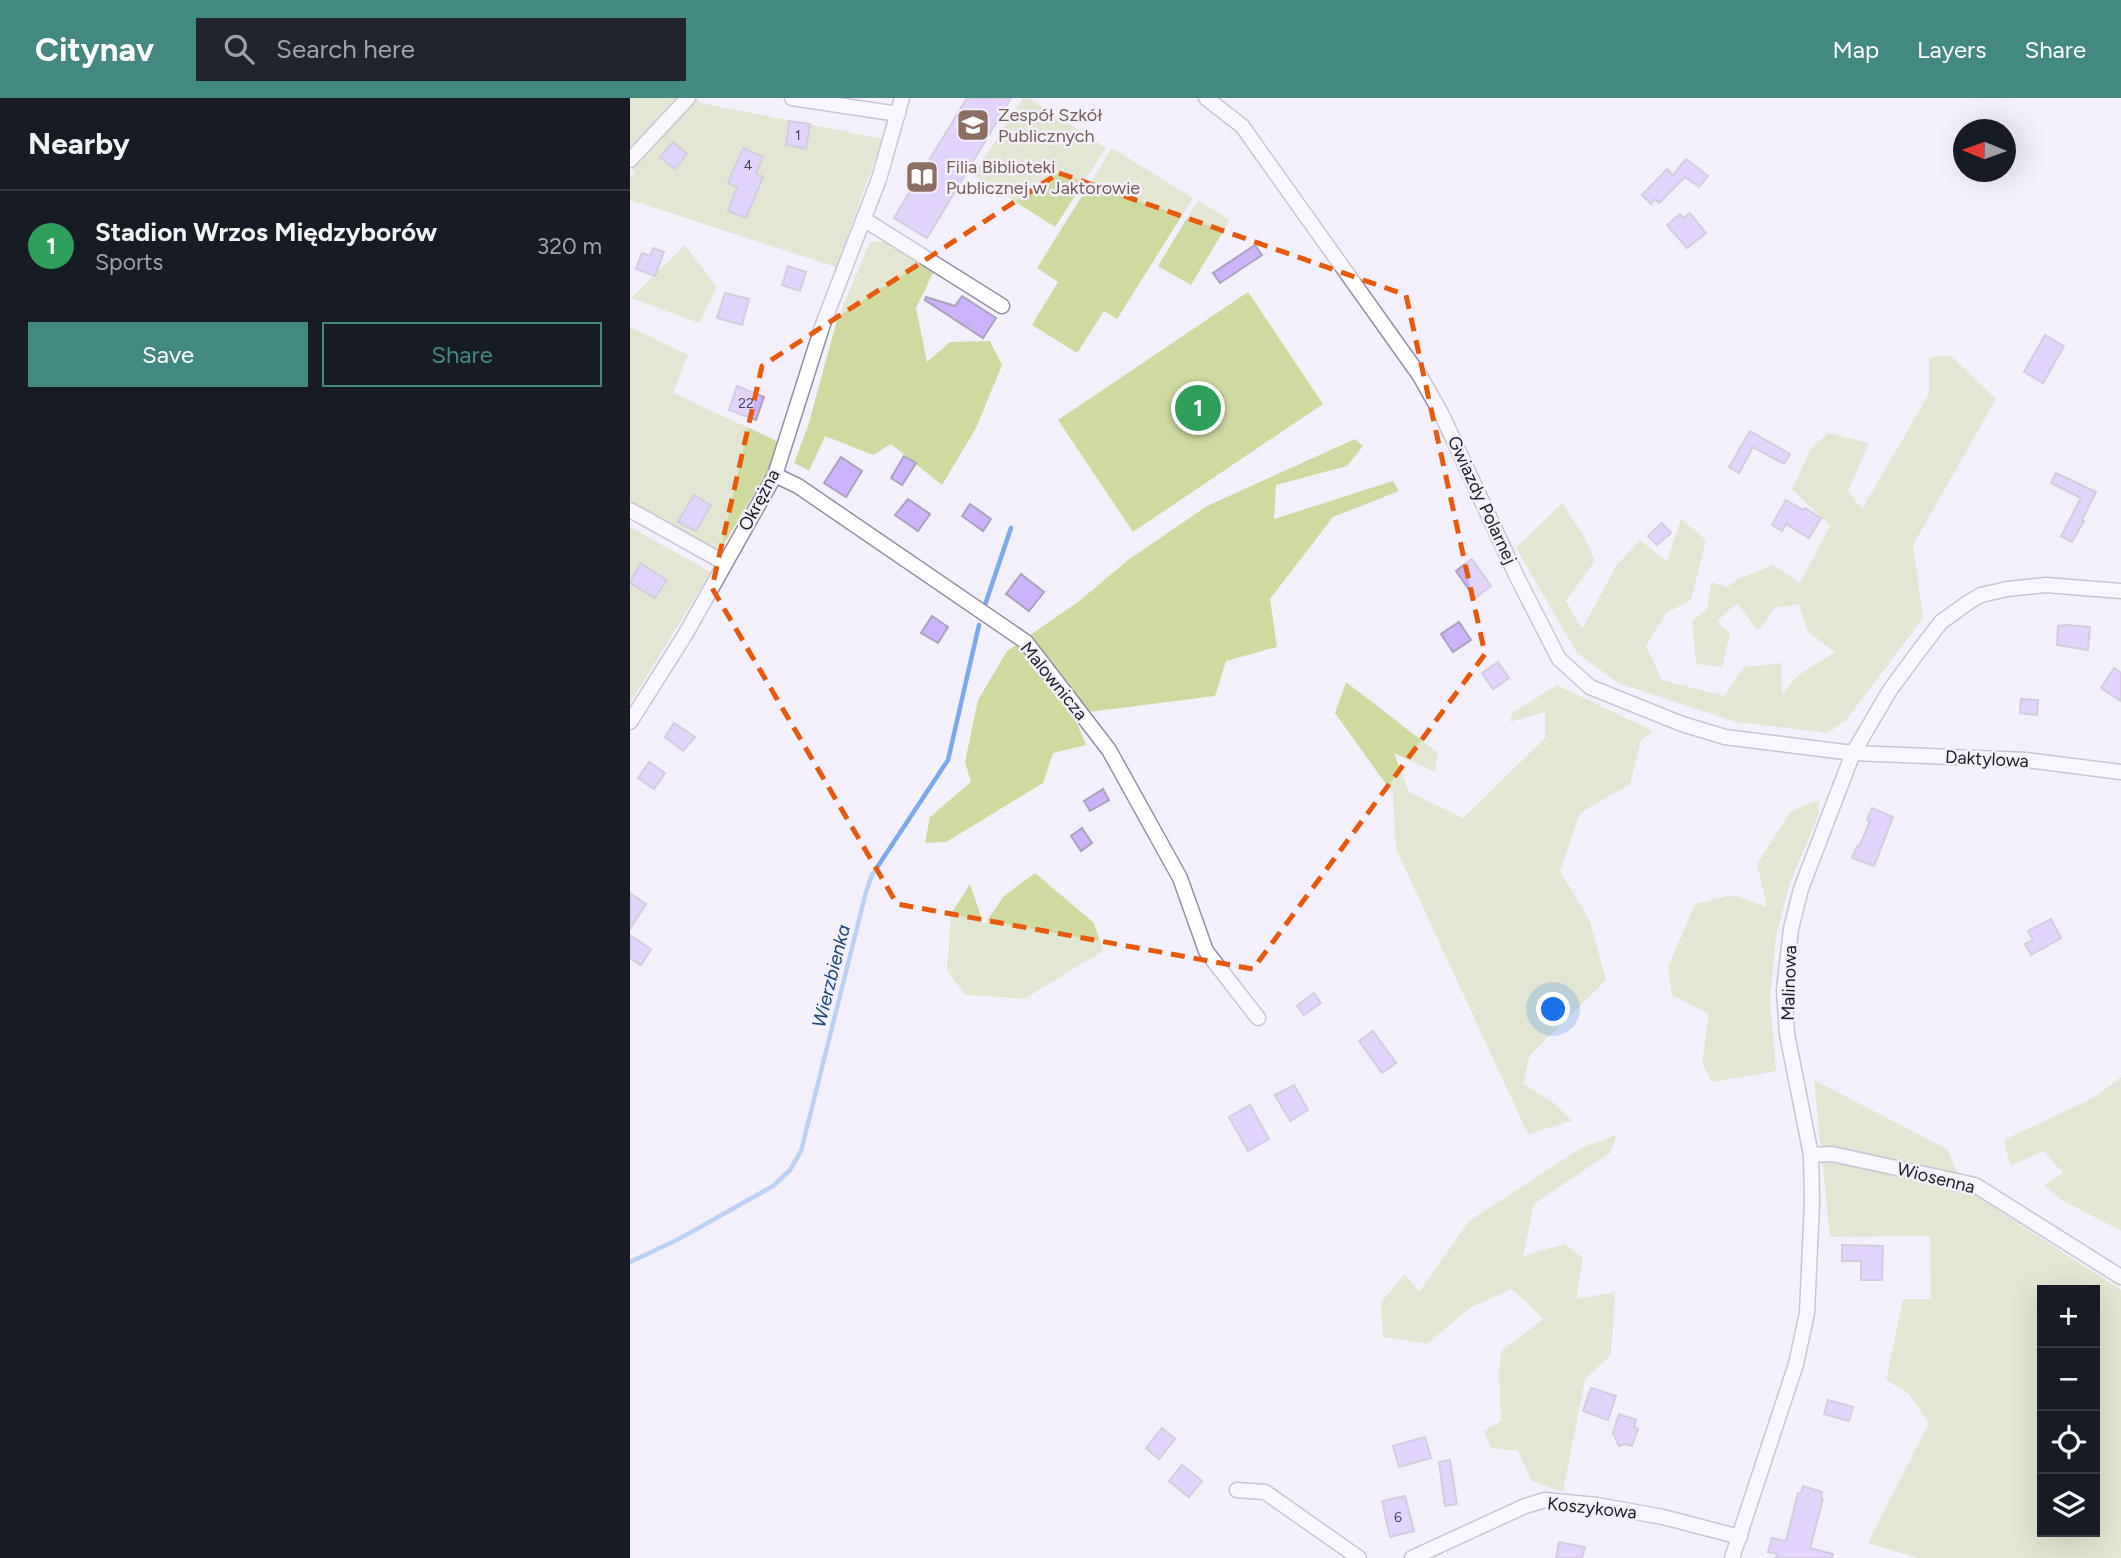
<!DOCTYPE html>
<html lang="en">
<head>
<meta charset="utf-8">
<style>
	body { margin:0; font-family:Figtree,sans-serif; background:#20242c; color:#f1f3f6 }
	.controls { position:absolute; right:21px; bottom:21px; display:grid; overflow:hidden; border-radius:0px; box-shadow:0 7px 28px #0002 }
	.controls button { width:63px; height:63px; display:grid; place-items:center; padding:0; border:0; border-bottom:2px solid #363941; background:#171b24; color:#f1f3f6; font:35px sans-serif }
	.compass { position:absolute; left:1323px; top:21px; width:63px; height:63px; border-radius:50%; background:#171b24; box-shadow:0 7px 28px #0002; rotate:271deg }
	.you { position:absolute; left:924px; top:912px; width:24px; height:24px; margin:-18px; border:5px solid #fff; border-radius:50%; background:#1a73e8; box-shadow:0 0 0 10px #1a73e833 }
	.badge { display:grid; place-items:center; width:46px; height:46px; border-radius:50%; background:#438982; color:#fff; font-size:23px; font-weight:700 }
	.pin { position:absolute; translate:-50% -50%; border:4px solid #fff; box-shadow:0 2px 7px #0006 }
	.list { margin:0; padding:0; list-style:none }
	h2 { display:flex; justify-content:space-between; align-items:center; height:91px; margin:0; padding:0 28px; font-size:30px }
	h2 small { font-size:23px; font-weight:400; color:#9ea1a6 }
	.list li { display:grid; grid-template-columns:46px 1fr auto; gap:21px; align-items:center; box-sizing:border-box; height:112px; padding:0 28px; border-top:2px solid #363941 }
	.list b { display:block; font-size:26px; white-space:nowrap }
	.list p { margin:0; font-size:23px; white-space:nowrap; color:#9ea1a6 }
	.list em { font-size:23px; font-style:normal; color:#9ea1a6 }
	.actions { display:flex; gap:14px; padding:21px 28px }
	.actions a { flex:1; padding:16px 0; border:2px solid #438982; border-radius:0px; text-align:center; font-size:24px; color:#438982 }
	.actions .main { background:#438982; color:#fff }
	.icon { flex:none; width:38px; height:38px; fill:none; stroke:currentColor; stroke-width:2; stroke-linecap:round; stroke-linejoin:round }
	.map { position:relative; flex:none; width:1491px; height:1460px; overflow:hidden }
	header { display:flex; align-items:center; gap:42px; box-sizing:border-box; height:98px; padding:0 35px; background:#438982; color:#fff }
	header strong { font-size:33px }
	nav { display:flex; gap:38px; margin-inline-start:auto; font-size:24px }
	.search { width:490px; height:63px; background:#20242c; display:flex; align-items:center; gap:18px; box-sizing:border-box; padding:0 24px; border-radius:0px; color:#9ea1a6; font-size:26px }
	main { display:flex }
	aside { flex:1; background:#171b24 }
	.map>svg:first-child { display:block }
</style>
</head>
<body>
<header>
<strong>Citynav</strong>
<div class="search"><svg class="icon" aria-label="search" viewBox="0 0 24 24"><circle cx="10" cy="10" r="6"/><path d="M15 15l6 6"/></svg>Search here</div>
<nav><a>Map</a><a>Layers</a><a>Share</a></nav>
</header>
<main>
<aside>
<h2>Nearby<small></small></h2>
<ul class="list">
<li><span class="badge" style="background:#2e9e5b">1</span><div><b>Stadion Wrzos Międzyborów</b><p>Sports</p></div><em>320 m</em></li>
</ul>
<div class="actions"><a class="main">Save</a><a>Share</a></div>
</aside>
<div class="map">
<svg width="1491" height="1460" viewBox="0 0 1491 1460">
	<rect width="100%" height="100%" fill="#f4f0fb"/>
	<g fill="#cedaa0" fill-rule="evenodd">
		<path d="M0,0H66L71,5L253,41L206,169L0,102V79L5,76L0,67Z"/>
		<path d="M393,0H399L476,50L425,129L343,77Z"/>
		<path d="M482,50L563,100L487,221L474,213L447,255L402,227L428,184L407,170Z"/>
		<path d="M568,102L600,122L561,187L528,168Z"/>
		<path d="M256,143L304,173L286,210L297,264L320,244L360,243L372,267L346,330L312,387L261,346L243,357L195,338L179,373L164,365L178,328L207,222L240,144Z"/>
		<path d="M55,147L87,189L69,225L1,200Z"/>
		<path d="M618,194L693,306L503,434L428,322Z"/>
		<path d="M0,229L58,257L43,295L149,344L140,369L88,456L35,428L0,403Z"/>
		<path d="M1320,257L1366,301L1283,447L1293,520L1217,621L1198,635L1106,624L988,585L947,555L886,450L932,405L955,440L965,463L936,503L952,531L986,468L1010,442L1037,463L1051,421L1076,442L1061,502L1036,515L1016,548L1032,582L1094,598L1114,569L1151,565L1152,597L1167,578L1205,554L1178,534L1169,506L1145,510L1128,533L1107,505L1087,523L1100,535L1092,569L1066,566L1062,523L1077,511L1081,484L1097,489L1108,481L1143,467L1170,485L1200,428L1162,391L1181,351L1198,335L1239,345L1218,393L1232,411L1299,296V260Z"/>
		<path d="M725,341L733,348L717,368L646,387L644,421L763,383L769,393L703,419L640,501L647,549L596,563L585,598L443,616L456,647L423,655L413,685L316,744L295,745L300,719L341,684L335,664L348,602L377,553L448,504L498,462L577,408Z"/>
		<path d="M0,429L81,474L0,605Z"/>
		<path d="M716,584L808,655L805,674L764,655L779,694L833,720L915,640V614L880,624L882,615L927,587L1023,633L1011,642L1000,686L950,715L930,773L960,823L976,882L900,957L893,986L924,1005L942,1023L898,1036L766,751L763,696L705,615Z"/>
		<path d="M1189,702L1188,718L1160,784L1146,838L1140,901L1146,973L1082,984L1072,965L1079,916L1042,897L1038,869L1065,806L1102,797L1137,809L1127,766L1161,713Z"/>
		<path d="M405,775L464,825L473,853L394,901L335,897L317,872L321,816L340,786L354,827L374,798Z"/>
		<path d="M1491,979V1133L1430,1101L1414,1087L1433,1075L1413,1053L1380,1068L1374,1042L1463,1000Z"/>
		<path d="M1184,982L1317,1051L1334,1090L1491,1192V1460H1288L1238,1445L1299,1325L1279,1296L1256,1282L1273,1201H1301L1300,1138L1200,1139ZM1412,1192H1465V1434H1412Z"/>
		<path d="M986,1037L981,1054L904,1106L893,1158L934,1146L953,1160L946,1201L985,1194L981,1257L955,1281L933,1394L902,1383L888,1353L861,1350L854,1333L871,1323L869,1276L871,1253L913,1221L882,1191L841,1209L797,1246L753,1239L751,1204L775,1176L789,1194L839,1123L951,1050Z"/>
	</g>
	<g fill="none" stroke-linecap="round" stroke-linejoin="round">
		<g stroke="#7aaaec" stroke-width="4.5">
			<path d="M355,507L381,430"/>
			<path d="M0,1164L47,1142L143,1088L160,1072L171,1053L236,794L242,777L318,662L349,527"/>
		</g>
	</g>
	<g fill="#cdb2fd" stroke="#aba2bb" stroke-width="2">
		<path d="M337,0H381L297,140L264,120Z"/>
		<path d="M159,23L180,26L176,51L156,47Z"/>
		<path d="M43,44L57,56L45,71L30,59Z"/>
		<path d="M113,50L133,59L126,76L133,79L116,120L98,113L107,89L98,85Z"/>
		<path d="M1056,61L1078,78L1069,89L1055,79L1029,105L1025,101L1021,106L1012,97L1037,71L1043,77Z"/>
		<path d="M1060,115L1076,135L1057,150L1037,127L1050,116L1053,120Z"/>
		<path d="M625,147L632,157L590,185L583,175Z"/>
		<path d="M23,150L34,154L25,178L6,171L12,155L20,158Z"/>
		<path d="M158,168L176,174L170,193L152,187Z"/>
		<path d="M95,195L119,201L112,227L87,220Z"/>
		<path d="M332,198L366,220L353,240L295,202L296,199L325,208Z"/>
		<path d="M1415,237L1434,248L1413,285L1394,274Z"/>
		<path d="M107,288L134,299L126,322L99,312Z"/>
		<path d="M1120,333L1160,356L1154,366L1123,349L1109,375L1099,369Z"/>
		<path d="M274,358L286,365L272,387L261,380Z"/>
		<path d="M211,359L232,373L216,399L194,385Z"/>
		<path d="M1426,375L1466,394L1452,422L1454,423L1442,444L1431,438L1451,400L1421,385Z"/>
		<path d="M64,397L81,407L66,433L48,424Z"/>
		<path d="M278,401L300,416L288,433L265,417Z"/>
		<path d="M1156,402L1173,412L1175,410L1191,420L1179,440L1156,426L1152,433L1142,427Z"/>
		<path d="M340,406L361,421L353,433L332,418Z"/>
		<path d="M1032,425L1041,435L1027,447L1018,438Z"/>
		<path d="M842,461L861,488L845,500L826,473Z"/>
		<path d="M10,465L37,482L25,500L0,485Z"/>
		<path d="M391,476L414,494L399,513L376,496Z"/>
		<path d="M302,518L318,529L308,545L291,535Z"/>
		<path d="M829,524L841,542L823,554L811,536Z"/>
		<path d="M1436,527L1460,529L1458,552L1427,547L1428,528Z"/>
		<path d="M868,564L879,580L863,591L852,575Z"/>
		<path d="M1484,570L1491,575V603L1471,590Z"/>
		<path d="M1391,601L1408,602L1407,617L1390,615Z"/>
		<path d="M44,625L65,639L53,653L35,639Z"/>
		<path d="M19,664L35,675L24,691L8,680Z"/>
		<path d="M473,691L479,702L460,713L454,703Z"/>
		<path d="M1242,710L1263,719L1244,768L1222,760L1227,748L1229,749L1240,723L1237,722Z"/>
		<path d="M452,730L462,745L451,753L441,738Z"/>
		<path d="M0,795L16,806L0,831Z"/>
		<path d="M1421,821L1431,840L1401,857L1395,846L1403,842L1398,833Z"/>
		<path d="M0,837L21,851L11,867L0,860Z"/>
		<path d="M684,895L691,905L674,917L667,908Z"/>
		<path d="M743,933L766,965L752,975L729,943Z"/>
		<path d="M664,987L678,1012L660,1023L645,997Z"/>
		<path d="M620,1007L639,1041L618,1053L599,1019Z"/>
		<path d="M1212,1147L1253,1148L1252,1182H1231V1163H1212Z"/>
		<path d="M961,1290L986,1298L978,1322L953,1313Z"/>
		<path d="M1198,1302L1223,1309L1219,1323L1194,1316Z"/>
		<path d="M989,1316L1006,1322L1004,1329L1008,1331L1002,1348L995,1346L989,1348L983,1335Z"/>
		<path d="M532,1330L545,1341L529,1361L516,1350Z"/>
		<path d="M795,1339L801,1360L769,1369L763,1348Z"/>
		<path d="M820,1362L827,1406L815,1408L809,1364Z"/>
		<path d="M552,1367L572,1383L559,1399L539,1383Z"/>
		<path d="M1173,1388L1192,1394L1191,1400L1193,1401L1180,1450L1203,1456L1202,1460H1146L1147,1456L1138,1454L1142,1440L1156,1443L1168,1395H1171Z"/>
		<path d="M775,1398L784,1433L760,1439L752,1403Z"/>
		<path d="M929,1444L955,1449L952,1460H926Z"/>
	</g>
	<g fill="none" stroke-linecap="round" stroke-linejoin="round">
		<defs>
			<g id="minor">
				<path d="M162,0L268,16"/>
				<path d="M576,0L612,28L790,278L812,317L887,479L929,561L960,589L1052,626L1095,639L1223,655L1396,662L1491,674"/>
				<path d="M0,62L58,0"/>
				<path d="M235,122L372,208"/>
				<path d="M145,377L168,388L396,544L479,652L550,780L576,853L628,920"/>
				<path d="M0,412L95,465"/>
				<path d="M0,624L55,537L145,377L193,226L249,81L272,0"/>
				<path d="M1181,1057L1202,1056L1345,1087L1491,1179"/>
				<path d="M607,1392L635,1394L729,1460"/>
				<path d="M782,1460L895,1408L915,1402L967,1407L1033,1419L1110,1439"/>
				<path d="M1102,1460L1166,1266L1177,1215L1182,1104L1181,1057L1157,936L1154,892L1161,831L1171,791L1223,655L1260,592L1288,554L1311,524L1339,504L1351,497L1377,491L1416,487L1491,493"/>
			</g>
		</defs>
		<use href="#minor" stroke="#968da6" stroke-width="17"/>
		<use href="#minor" stroke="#fff" stroke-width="14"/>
	</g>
	<path d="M0 0H1491V1460H0ZM429,75L776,197L855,556L623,871L267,806L82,490L132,268Z" fill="#f4f0fb" fill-opacity=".55" fill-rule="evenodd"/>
	<path fill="none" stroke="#e8590c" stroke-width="5" stroke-dasharray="14 9" stroke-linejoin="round" d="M429,75L776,197L855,556L623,871L267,806L82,490L132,268Z"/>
	<defs>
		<symbol id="school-square" viewBox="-11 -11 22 22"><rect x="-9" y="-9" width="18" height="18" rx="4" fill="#8d6e63" stroke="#f4f0fb"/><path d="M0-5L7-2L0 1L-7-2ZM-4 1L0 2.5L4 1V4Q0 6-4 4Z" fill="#fff"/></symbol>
		<symbol id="library-square" viewBox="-11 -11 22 22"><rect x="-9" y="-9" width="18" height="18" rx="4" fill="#8d6e63" stroke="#f4f0fb"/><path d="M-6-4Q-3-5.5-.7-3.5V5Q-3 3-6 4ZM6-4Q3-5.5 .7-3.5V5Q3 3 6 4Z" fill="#fff"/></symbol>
	</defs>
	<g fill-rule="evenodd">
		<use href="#school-square" x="324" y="8" width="38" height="38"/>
		<use href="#library-square" x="273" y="60" width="38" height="38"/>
	</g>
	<g text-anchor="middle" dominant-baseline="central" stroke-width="5" stroke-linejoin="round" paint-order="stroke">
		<g font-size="14" fill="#4a425c">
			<text x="168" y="37">1</text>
			<text x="118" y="67">4</text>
			<text x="116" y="305">22</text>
			<text x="768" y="1419">6</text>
		</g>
		<g font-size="18" fill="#785e54" stroke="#f4f0fb" text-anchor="start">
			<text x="368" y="17">Zespół Szkół<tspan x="368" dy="21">Publicznych</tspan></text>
			<text x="316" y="69">Filia Biblioteki<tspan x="316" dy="21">Publicznej w Jaktorowie</tspan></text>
		</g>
		<g font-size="18" fill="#1f1c26" stroke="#f4f0fb">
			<text transform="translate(129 402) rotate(-62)">Okrężna</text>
			<text transform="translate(852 402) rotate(65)">Gwiazdy Polarnej</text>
			<text transform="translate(424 583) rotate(51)">Malownicza</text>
			<text transform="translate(1357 661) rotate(3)">Daktylowa</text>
			<text transform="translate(1159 885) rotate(-88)">Malinowa</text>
			<text transform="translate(1306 1080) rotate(14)">Wiosenna</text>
			<text transform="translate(962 1410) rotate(6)">Koszykowa</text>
		</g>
		<g font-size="19" font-style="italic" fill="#15447e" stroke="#f4f0fb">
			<text transform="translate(201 878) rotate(-76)">Wierzbienka</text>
		</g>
	</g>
</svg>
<div class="controls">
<button>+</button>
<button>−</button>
<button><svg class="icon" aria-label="locate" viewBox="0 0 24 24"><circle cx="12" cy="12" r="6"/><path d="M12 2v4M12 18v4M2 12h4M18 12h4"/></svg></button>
<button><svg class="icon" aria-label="layers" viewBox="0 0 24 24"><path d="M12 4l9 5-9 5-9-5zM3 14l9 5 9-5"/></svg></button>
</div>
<svg class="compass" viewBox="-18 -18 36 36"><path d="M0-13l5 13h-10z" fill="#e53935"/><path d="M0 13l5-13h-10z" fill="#9ea1a6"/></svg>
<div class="you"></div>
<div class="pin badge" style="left:568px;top:310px;background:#2e9e5b">1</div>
</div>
</main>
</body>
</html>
